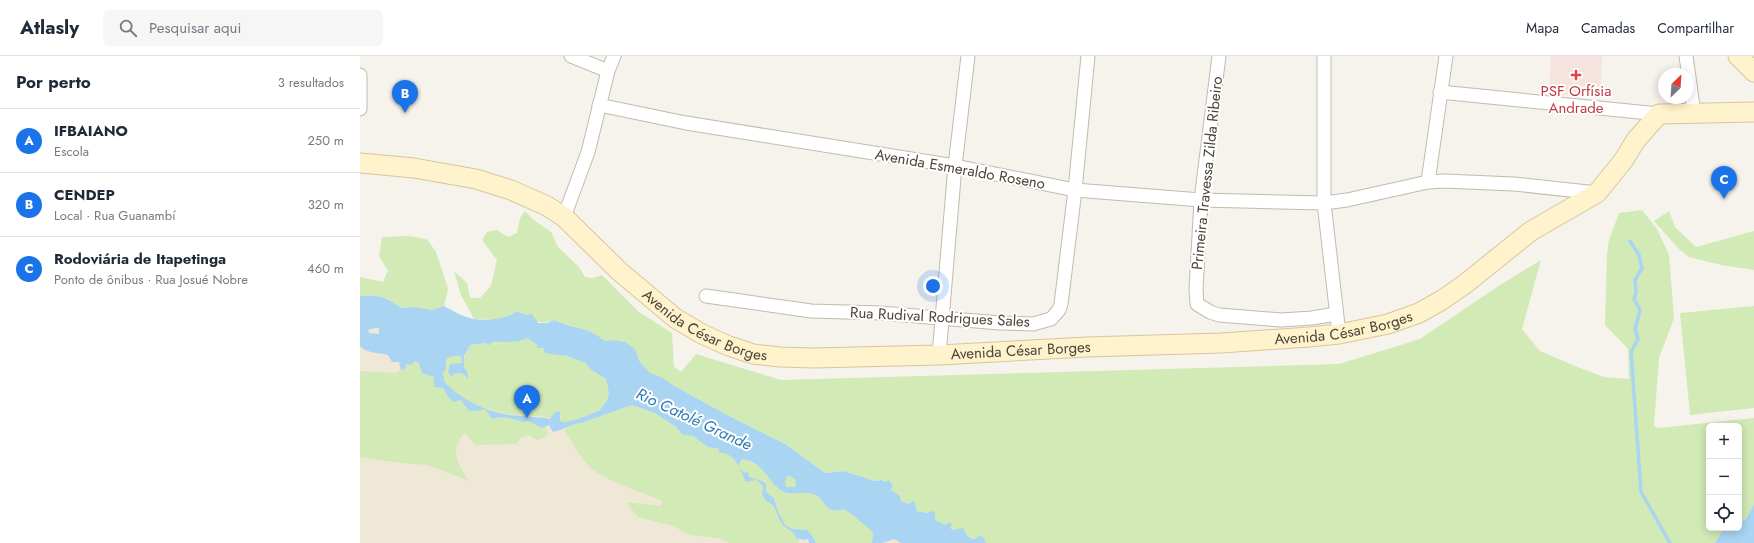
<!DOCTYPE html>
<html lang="pt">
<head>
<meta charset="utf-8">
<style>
	body { margin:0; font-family:Jost,sans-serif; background:#f6f6f7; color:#1f2937 }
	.controls { position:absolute; right:12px; bottom:12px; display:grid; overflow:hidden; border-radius:6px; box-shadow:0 2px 10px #0003 }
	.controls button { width:36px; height:36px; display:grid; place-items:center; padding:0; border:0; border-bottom:1px solid #e0e1e3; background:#fff; color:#1f2937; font:20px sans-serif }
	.compass { position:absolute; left:1298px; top:12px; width:36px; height:36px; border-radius:50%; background:#fff; box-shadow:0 2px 10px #0003; rotate:25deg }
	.you { position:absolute; left:573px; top:230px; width:14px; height:14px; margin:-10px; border:3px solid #fff; border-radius:50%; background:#1a73e8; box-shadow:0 0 0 6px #1a73e833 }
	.badge { display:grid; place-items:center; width:26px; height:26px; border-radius:50%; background:#1a73e8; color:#fff; font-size:13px; font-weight:700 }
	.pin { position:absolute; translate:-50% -33px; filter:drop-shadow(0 1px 2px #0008) }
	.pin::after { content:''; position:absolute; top:21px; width:14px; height:12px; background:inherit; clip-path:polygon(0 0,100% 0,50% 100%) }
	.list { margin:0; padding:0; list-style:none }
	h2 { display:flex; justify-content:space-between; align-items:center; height:52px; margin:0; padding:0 16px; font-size:17px }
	h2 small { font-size:13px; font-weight:400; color:#747a83 }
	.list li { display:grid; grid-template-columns:26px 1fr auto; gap:12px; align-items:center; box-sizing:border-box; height:64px; padding:0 16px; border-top:1px solid #e0e1e3 }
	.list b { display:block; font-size:15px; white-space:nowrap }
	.list p { margin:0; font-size:13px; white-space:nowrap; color:#747a83 }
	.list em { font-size:13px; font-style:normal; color:#747a83 }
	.icon { flex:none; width:22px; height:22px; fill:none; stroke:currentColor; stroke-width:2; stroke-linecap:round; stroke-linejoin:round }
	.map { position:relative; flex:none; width:1394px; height:487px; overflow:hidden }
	header { display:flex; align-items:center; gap:24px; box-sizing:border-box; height:56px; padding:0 20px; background:#fff; border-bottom:1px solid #e0e1e3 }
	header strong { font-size:19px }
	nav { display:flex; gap:22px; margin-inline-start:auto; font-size:14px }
	.search { width:280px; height:36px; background:#f6f6f7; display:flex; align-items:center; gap:10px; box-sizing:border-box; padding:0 14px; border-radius:6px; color:#747a83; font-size:15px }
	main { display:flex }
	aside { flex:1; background:#fff }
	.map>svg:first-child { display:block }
</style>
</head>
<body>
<header>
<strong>Atlasly</strong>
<div class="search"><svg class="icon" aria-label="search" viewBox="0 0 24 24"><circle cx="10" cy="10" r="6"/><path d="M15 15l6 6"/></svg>Pesquisar aqui</div>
<nav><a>Mapa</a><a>Camadas</a><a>Compartilhar</a></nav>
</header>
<main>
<aside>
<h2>Por perto<small>3 resultados</small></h2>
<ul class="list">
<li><span class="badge">A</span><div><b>IFBAIANO</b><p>Escola</p></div><em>250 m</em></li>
<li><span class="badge">B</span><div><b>CENDEP</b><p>Local · Rua Guanambí</p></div><em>320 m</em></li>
<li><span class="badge">C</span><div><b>Rodoviária de Itapetinga</b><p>Ponto de ônibus · Rua Josué Nobre</p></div><em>460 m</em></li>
</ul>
</aside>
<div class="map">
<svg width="1394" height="487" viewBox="0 0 1394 487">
	<rect width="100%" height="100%" fill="#f6f3ec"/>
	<path fill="#efe8d6" d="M0,259L228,291L567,487H0Z"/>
	<path fill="#f6e3e0" d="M1191,0H1242L1240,41L1189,38Z"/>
	<g fill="#d2eab5">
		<path d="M1282,154L1297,173L1309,199L1314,262L1299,302L1294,370L1298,372L1394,362V447L1386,463L1379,466V370H1349V472H1372L1371,475L1363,474L1355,487H626V486L607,480L601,473L592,474L574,464L572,455L567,457L557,455L553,444L548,448L541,445L525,426L519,424L515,425L484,415L465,417L425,388L369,360L311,328C302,321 298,322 290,318C282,312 278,302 275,293L253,284L245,285C229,271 213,272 194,264C177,271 172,261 157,255C147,265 127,263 114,263L101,239L94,215L107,227L110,242H120L131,230L137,204L122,184L127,176L137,174L148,181L157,177L160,162L165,155L174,164L191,176L198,191L219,211L225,221L233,222L242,219L279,256L312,277L314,311L321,316L336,298L421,324L979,308L1060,283L1140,229L1181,204L1162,273L1180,295L1215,310L1244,321L1269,323L1268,293L1245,269L1247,197L1249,184L1259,157Z"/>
		<path d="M1309,155L1315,171L1336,191L1394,175V214L1361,209L1329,201L1318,192L1294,165Z"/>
		<path d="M48,180L67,183L76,196L84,220L88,233L84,250L72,254L54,251L42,252C35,247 26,241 16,240C10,239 6,241 0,239V221L23,226L28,215L19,200L22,181Z"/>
		<path d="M1394,250V352L1330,359L1320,257Z"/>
		<path d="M167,282C182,298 207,299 227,307L230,313L246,323C250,341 251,340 239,355C227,359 215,365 202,366L200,364L201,360C188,364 188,360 176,360C143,360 105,351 84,325V321L82,319C86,306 85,296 102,301V308H96L93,321L94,318C101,316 103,317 107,322C103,307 102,302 110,289L143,285H162Z"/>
		<path d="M55,305C69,312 82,329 89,342L101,344L117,355L125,353L132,363C143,360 153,362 163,366L168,364L182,372L186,371L188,378L184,382L177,384L169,379L162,381L156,388L116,389L105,377C88,393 98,409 109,425L68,409L41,407L0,401V315L37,317L46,308Z"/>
		<path d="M272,349L295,357L316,371L321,376L333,379L348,391L359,393L371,400L378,410L382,403C391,405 400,410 406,417C413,424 413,429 422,435C431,440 443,435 453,438C466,442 464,461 483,453L489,456L513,476L512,487H456L451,478C444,475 433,474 427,470C418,463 420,450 414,442C412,440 408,438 406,436L405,427L402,425L389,421L386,426L397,424L403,430L402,438L415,452L422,468L434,476L436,482L440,483L439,487H370L357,482L330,479L313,470L278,461L266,446L301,450L302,445C280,435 249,427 231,412C220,402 212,386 204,374L213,368L221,367Z"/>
		<path d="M428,419L436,424L435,431H426L424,425Z"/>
	</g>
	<g fill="#a9d4f2" fill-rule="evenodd">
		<path d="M0,239C6,241 10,239 16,240C26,241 34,247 42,252L54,251L72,254L84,250C93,255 103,261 114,263C125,265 149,263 157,255L166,259L172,258L178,267H187L194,264C213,273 228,270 245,285L253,284L265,286L275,293L280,306L290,317L303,322L311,328L369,360L425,388L465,417L484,415L515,425L521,424L525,426L529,424L533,430L531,434L540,440L541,445L548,448L554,444L557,455L567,457L572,455L575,456V464L585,469L590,466L593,469L590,471L592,474L603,472L607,480L614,483L622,479L626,487H541L534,483L522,487H512L513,476L489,456L483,453C464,460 466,442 453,438C443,435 431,440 422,435C406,425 406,407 382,403L378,410L384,417L388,416L389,421L402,425L406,428V436L414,442L419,457L425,469L433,473L447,474L451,478L456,487H449L448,483L444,484L436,482C433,473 428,475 423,469C416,460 418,450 406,445L402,438L403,430L397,424L386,426C380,414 374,395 359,397V393L348,391L333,380L322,378L316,371L295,357L272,349L221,367C211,368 203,374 193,376L189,369L182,372L168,365L163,366C153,362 143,360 132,363L125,353L117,355H109L101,344L94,346L89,342L83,332L74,331V321L62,317L59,307L55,305L51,309L46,308V312L41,314L39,306H32L28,299C18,296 7,298 0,290ZM15,272H19V278L9,277L8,274ZM167,282L177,289V292H183L185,297L207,300L226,307L230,313L246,323C250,341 251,340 239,355C227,359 215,365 202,366L200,364V355L194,357L190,363C177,360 164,361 151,359C128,357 98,342 84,325V321L82,318L86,313V304C91,299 95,299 102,301V307L90,308L88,316L92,321L94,318C101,316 103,317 108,323L107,315L104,312V300L110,289L125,287L130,289L132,286C143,285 158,288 167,282ZM428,419L436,424L435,431H426L425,425Z"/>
		<path d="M1394,447V487H1355L1363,474L1371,475L1372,472H1379V466L1386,463Z"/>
	</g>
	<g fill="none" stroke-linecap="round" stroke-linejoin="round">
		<path stroke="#a9d4f2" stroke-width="3.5" d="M1270,185L1279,199L1282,212L1275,224L1276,236L1274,243L1280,254L1275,273L1278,283L1271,296L1281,436L1310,487"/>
		<defs>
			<g id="street">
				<path d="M211,0L248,15"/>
				<path d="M859,0L841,144L836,233L837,248L850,256L859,259L921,264L952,262L976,258"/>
				<path d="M964,0V147L979,278"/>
				<path d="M1326,0L1334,57"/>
				<path d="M0,19V53"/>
				<path d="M1080,36L1299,58"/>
				<path d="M239,49L326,67L595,110L715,134L841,144L964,147L987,144L1068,126L1084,125L1154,128L1237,137"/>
				<path d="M1068,126L1086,0"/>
				<path d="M204,161L228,96L248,15L254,0"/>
				<path d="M346,240L451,255L520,257L640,267L673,268L691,263L699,254L701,248L715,134L728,0"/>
				<path d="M579,299L595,110L608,0"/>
			</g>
			<g id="secondary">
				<path d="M1378,0L1394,16"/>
				<path id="s1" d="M0,107L54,112L116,123L151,134L187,150L204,161L259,215L315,262L342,278L369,290L393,298L420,301L454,302L579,299L727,291L861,287L949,281L979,278L1028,268L1059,257L1082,244L1105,228L1171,175L1237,137L1263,105L1276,84L1299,58L1394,56"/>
			</g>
		</defs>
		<use href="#street" stroke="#c2bbae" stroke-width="15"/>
		<use href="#secondary" stroke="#d6c79b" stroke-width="21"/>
		<use href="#street" stroke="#fff" stroke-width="13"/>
		<use href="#secondary" stroke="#fff3cd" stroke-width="19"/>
	</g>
	<path fill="#e0444e" stroke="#fff" stroke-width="1.5" d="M1214 13h4v4h4v4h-4v4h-4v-4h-4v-4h4z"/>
	<g text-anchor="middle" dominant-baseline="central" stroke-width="4" stroke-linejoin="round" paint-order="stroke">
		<g font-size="15" fill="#be3a42" stroke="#fff">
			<text x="1216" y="35">PSF Orfísia<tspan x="1216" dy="17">Andrade</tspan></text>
		</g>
		<g font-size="15" fill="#4b4439" stroke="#fff">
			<text transform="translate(600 113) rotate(10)">Avenida Esmeraldo Roseno</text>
			<text transform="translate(847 117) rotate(-84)">Primeira Travessa Zilda Ribeiro</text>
			<text transform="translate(580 261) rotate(3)">Rua Rudival Rodrigues Sales</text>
			<text stroke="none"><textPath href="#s1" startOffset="394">Avenida César Borges</textPath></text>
			<text stroke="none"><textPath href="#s1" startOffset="1042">Avenida César Borges</textPath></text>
			<text stroke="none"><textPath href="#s1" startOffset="718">Avenida César Borges</textPath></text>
		</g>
		<g font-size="16" font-style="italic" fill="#2e7ab2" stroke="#fff">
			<text transform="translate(334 363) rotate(25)">Rio Catolé Grande</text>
		</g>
	</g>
</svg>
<div class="controls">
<button>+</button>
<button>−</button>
<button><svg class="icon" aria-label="locate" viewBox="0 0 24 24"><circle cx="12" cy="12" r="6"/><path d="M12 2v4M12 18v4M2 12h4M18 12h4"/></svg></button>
</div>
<svg class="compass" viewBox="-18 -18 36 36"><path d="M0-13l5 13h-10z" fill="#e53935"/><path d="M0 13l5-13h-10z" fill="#747a83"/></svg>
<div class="you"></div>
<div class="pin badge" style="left:167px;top:362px">A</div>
<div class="pin badge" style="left:45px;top:57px">B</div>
<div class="pin badge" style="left:1364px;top:143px">C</div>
</div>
</main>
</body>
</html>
